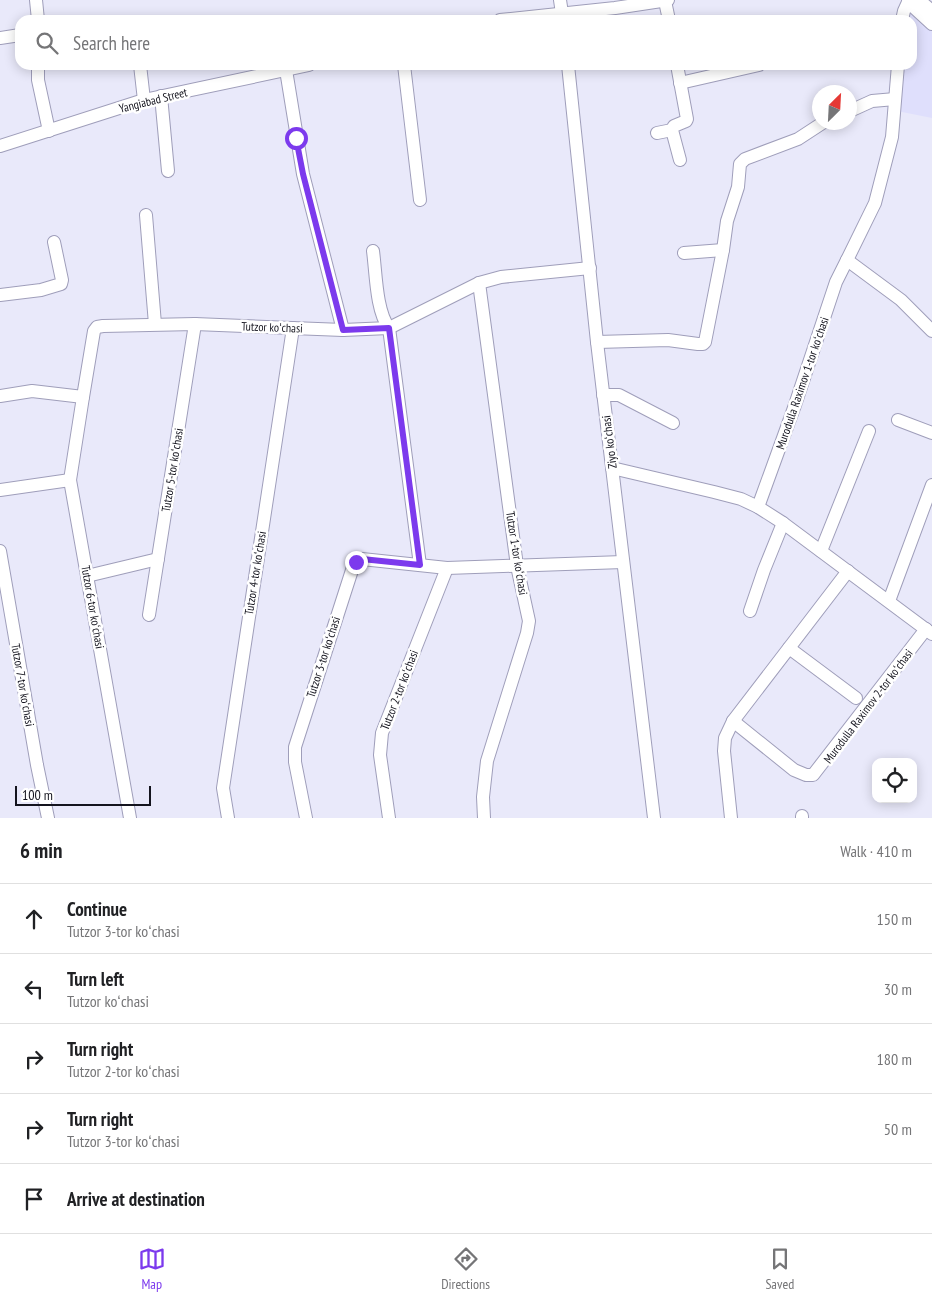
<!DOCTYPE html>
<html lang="en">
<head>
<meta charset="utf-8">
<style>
	body { margin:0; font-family:"PT Sans Narrow",sans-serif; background:#f2f2f2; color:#202124 }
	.controls { position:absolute; right:15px; bottom:15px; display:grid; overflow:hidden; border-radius:10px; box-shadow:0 2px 12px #0003 }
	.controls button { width:45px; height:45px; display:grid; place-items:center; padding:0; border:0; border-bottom:1px solid #e0e0e0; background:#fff; color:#202124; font:25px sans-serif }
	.compass { position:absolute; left:812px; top:85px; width:45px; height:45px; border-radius:50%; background:#fff; box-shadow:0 2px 12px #0003; rotate:24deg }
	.scale { position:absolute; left:15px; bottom:12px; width:136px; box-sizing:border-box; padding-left:5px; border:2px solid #14141e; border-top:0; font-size:14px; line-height:18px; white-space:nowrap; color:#14141e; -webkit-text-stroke:4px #fff; paint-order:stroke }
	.stop { position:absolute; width:15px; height:15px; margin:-11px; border:4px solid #7c3aed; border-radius:50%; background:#fff }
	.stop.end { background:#7c3aed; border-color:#fff; box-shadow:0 1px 5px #0008 }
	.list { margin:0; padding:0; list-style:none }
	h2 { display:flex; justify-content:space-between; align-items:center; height:65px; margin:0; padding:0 20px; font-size:21px }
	h2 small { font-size:16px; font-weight:400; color:#757577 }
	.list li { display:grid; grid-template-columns:32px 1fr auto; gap:15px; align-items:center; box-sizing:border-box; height:70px; padding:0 20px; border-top:1px solid #e0e0e0 }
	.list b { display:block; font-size:19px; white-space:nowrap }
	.list p { margin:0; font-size:16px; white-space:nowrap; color:#757577 }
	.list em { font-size:16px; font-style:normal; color:#757577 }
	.icon { flex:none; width:28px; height:28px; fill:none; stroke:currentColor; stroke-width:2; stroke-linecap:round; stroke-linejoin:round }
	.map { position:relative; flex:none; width:932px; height:818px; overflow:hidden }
	.search { position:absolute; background:#fff; box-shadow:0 2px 12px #0003; left:15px; right:15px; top:15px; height:55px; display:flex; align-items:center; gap:12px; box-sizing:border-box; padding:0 18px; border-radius:15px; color:#757577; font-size:19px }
	.sheet { height:415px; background:#fff }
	nav { display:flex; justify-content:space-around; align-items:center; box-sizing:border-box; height:70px; border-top:1px solid #e0e0e0; background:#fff; font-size:14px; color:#757577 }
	nav a { display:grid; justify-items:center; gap:2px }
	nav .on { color:#7c3aed }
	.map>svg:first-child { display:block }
</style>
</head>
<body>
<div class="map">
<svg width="932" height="818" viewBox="0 0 932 818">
	<rect width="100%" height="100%" fill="#e9e9fa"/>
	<path fill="#dfdffc" d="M909,13L932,15V118L897,111L902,65H912V20H908Z"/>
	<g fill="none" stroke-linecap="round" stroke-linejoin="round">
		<defs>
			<g id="minor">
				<path d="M36,0L38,20"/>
				<path d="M560,0L563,20"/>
				<path d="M919,0L932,11"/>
				<path d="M665,1L669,20"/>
				<path d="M908,2L932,24"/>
				<path d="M500,20L615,8L668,0"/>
				<path d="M902,20L904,11L909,0"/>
				<path d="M0,38L20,35"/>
				<path d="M38,65V80L49,131"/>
				<path d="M140,65L144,100"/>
				<path d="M404,65L420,200"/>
				<path d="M568,65L597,342L654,818"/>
				<path d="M677,65L687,119L686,121L674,126L672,130L680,160"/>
				<path d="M898,65L892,137L875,203L847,260L901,300L932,331"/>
				<path d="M286,70L303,174L343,330"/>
				<path d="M680,83L759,65"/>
				<path d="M161,96L168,171"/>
				<path d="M850,111L872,101L895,99"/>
				<path d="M657,133L672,130"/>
				<path d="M0,146L144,100L309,65"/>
				<path d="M146,215L155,324"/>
				<path d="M373,251C376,273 376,311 389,328L420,565"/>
				<path d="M684,253L723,250"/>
				<path d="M479,283L517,566L529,621L527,633L487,761L483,797L484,818"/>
				<path d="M0,295L41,290L61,284L62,280L54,242"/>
				<path d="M597,342L668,340L698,344H703L705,342L723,250L727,221L738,187L740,164L745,159L798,139L824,122"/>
				<path d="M603,395H619L673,423"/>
				<path d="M0,396L32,391L83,397L94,331L97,327L103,326L195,324L343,330L389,328L479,283L501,277L590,268"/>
				<path d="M83,397L70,480L130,818"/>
				<path d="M898,420L932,433"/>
				<path d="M612,468L714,492L741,499L758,507L783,523L932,634"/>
				<path d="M0,490L70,480"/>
				<path d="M758,507L795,405L836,282L847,260"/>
				<path d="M0,551L37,765L48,818"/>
				<path d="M821,551L869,431"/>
				<path d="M87,576L158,559"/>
				<path d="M889,601L932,485"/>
				<path d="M750,611L764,570L783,523"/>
				<path d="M149,615L195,324"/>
				<path d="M789,648L856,698"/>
				<path d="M733,721L794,770L806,775H813L926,629"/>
				<path d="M802,816V818"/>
				<path d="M228,818L223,788L293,328"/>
				<path d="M306,818L295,762V747L353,567L356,562L362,559L447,568L623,562"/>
				<path d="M389,818L380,755L382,733L447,568"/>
				<path d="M731,818L724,751L725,738L733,721L848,571"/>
			</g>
		</defs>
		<use href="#minor" stroke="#9f9eba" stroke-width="14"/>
		<use href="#minor" stroke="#fff" stroke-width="12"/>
	</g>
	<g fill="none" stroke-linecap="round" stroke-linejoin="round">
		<path stroke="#7c3aed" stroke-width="6" d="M296,138L303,174L343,330L389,328L420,565L362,559L356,562"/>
	</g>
	<g text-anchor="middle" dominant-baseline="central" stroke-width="5" stroke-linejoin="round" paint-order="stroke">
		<g font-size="12" fill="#14141e" stroke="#fff">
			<text transform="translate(153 100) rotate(-14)">Yangiabad Street</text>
			<text transform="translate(272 327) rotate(2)">Tutzor koʻchasi</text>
			<text transform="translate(802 383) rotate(-71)">Murodulla Raximov 1-tor koʻchasi</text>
			<text transform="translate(609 442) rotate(-97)">Ziyo koʻchasi</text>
			<text transform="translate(172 470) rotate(-81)">Tutzor 5-tor koʻchasi</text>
			<text transform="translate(517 553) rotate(81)">Tutzor 1-tor koʻchasi</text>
			<text transform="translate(255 573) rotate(-81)">Tutzor 4-tor koʻchasi</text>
			<text transform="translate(93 607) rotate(80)">Tutzor 6-tor koʻchasi</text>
			<text transform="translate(323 657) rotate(-72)">Tutzor 3-tor koʻchasi</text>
			<text transform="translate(23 685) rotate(80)">Tutzor 7-tor koʻchasi</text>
			<text transform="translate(399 690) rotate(-69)">Tutzor 2-tor koʻchasi</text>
			<text transform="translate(868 706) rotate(-53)">Murodulla Raximov 2-tor koʻchasi</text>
		</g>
	</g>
</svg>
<div class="controls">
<button><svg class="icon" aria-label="locate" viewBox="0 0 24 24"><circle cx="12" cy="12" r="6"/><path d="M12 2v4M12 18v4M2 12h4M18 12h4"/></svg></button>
</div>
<svg class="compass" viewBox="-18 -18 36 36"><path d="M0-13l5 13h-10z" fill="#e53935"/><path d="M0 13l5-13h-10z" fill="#757577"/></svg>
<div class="scale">100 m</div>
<div class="stop" style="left:296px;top:138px"></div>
<div class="stop end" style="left:356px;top:562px"></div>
<div class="search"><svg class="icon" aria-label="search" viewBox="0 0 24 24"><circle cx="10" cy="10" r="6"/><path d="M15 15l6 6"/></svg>Search here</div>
</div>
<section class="sheet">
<h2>6 min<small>Walk · 410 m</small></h2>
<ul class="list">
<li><svg class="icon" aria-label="ahead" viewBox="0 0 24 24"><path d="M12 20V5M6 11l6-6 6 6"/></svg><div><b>Continue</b><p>Tutzor 3-tor koʻchasi</p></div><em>150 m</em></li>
<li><svg class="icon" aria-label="left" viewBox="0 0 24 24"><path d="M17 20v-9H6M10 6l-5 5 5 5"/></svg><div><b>Turn left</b><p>Tutzor koʻchasi</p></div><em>30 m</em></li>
<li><svg class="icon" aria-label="right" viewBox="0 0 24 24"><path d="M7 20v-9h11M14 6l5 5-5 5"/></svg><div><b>Turn right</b><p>Tutzor 2-tor koʻchasi</p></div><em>180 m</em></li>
<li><svg class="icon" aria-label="right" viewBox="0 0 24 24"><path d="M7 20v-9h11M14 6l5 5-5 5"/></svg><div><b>Turn right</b><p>Tutzor 3-tor koʻchasi</p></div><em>50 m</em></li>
<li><svg class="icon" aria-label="arrive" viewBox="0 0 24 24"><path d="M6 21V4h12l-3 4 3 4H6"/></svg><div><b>Arrive at destination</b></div></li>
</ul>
</section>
<nav>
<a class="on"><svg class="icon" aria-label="map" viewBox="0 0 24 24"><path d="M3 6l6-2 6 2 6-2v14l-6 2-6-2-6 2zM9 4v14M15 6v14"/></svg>Map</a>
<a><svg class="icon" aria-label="directions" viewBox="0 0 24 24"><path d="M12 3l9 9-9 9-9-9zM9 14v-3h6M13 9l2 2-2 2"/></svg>Directions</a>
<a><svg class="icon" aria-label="saved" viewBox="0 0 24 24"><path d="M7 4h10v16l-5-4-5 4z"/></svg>Saved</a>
</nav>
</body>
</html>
